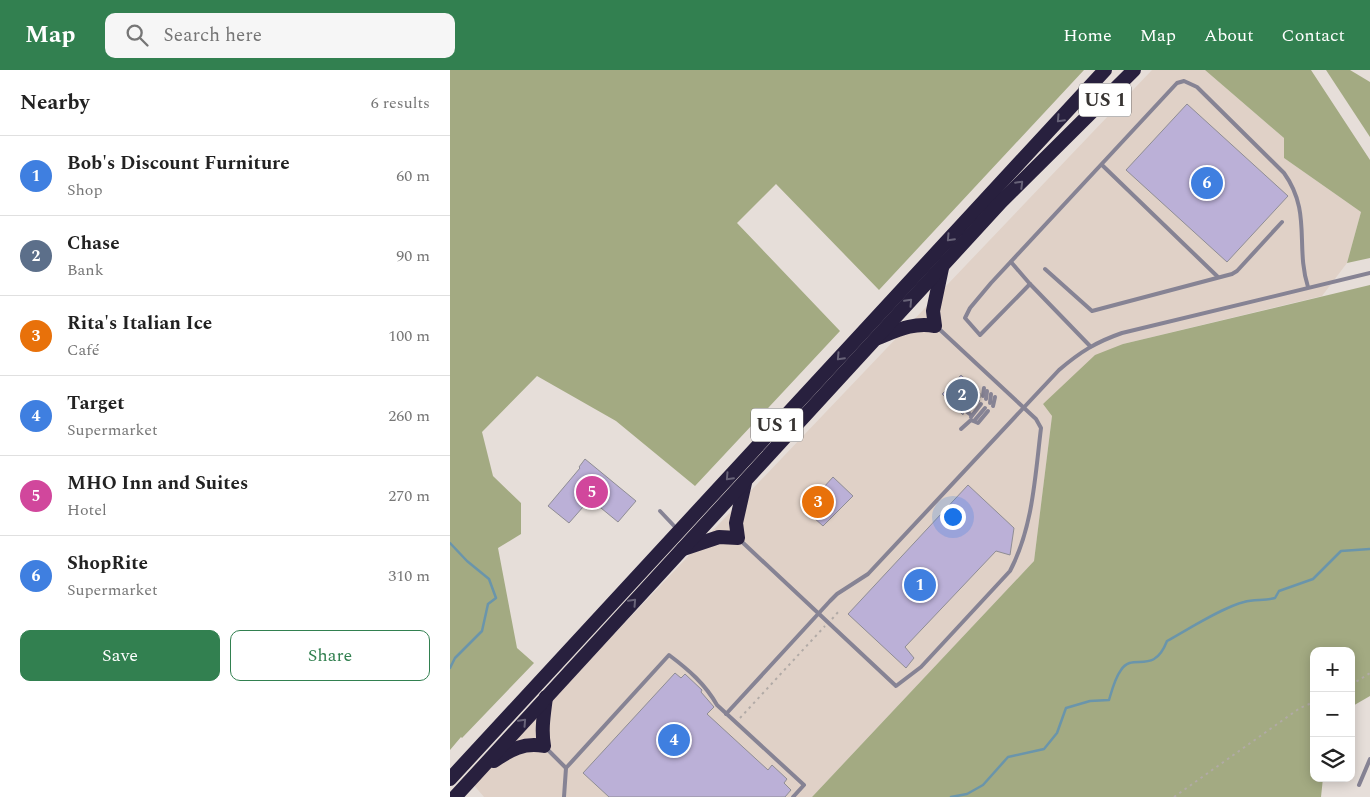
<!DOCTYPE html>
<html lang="en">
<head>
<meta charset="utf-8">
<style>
	body { margin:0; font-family:Spectral,serif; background:#f6f6f6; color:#222 }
	.controls { position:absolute; right:15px; bottom:15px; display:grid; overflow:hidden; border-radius:10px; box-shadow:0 2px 12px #0003 }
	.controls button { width:45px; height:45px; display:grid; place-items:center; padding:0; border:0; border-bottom:1px solid #e0e0e0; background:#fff; color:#222; font:25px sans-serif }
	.you { position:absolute; left:502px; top:446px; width:18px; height:18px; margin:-12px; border:4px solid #fff; border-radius:50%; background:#1a73e8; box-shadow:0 0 0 8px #1a73e833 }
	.badge { display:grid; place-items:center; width:32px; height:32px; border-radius:50%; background:#328050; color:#fff; font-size:16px; font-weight:700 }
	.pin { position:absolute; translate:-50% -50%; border:2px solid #fff; box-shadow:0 1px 5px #0006 }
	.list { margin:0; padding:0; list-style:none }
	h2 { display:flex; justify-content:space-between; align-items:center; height:65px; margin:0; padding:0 20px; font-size:21px }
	h2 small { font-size:16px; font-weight:400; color:#767676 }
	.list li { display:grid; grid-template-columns:32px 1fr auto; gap:15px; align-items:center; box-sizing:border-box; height:80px; padding:0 20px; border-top:1px solid #e0e0e0 }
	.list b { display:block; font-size:19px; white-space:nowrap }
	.list p { margin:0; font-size:16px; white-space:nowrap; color:#767676 }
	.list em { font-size:16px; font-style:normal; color:#767676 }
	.actions { display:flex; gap:10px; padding:15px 20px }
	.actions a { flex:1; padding:11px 0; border:1px solid #328050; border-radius:10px; text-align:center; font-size:18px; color:#328050 }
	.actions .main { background:#328050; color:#fff }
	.icon { flex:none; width:28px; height:28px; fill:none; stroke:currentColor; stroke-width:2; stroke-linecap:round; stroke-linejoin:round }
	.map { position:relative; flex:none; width:920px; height:727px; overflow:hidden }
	header { display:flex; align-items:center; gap:30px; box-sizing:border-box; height:70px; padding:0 25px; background:#328050; color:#fff }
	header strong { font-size:24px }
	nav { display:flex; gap:28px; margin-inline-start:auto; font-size:18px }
	.search { width:350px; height:45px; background:#f6f6f6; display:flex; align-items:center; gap:12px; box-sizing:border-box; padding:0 18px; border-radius:10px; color:#767676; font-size:19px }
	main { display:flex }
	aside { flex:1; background:#fff }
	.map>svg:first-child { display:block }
</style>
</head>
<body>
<header>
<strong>Map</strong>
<div class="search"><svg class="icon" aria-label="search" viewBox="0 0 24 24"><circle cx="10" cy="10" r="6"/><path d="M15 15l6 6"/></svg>Search here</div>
<nav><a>Home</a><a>Map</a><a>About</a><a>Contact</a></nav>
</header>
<main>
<aside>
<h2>Nearby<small>6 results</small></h2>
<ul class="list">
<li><span class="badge" style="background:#3f7fe0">1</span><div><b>Bob's Discount Furniture</b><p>Shop</p></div><em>60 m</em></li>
<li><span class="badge" style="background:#5c6f8a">2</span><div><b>Chase</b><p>Bank</p></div><em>90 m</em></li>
<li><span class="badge" style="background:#e8710a">3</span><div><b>Rita's Italian Ice</b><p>Café</p></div><em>100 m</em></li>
<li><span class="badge" style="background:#3f7fe0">4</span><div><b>Target</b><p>Supermarket</p></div><em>260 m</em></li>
<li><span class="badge" style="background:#d1479c">5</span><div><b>MHO Inn and Suites</b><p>Hotel</p></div><em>270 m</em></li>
<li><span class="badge" style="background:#3f7fe0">6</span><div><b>ShopRite</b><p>Supermarket</p></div><em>310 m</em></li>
</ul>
<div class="actions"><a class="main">Save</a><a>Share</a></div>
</aside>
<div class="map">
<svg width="920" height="727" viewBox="0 0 920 727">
	<rect width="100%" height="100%" fill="#e6ded9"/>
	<path fill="#e0d1c7" d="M702,0H755L834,68V88L911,142L897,193L872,226L673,274L593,334L602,346L584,491L362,727H34L22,713Z"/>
	<g fill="#a3aa82">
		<path d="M0,0H634L429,220L326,114L287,153L390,261L245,416L166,351L87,306L32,362L43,406L71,433V464L48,478L67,578L84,593L12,668L11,667L0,680Z"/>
		<path d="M755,0H861L920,90V188L897,193L911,142L834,88V68Z"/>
		<path d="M876,0H900L920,12V67Z"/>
		<path d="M920,215V626L901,637V581H864V708H873L871,727H362L584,491L602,346L593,334L645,285L673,274Z"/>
	</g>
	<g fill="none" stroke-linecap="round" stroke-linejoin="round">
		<g stroke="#6a95ab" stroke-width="2.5">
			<path d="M0,473L17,491L39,509L46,528L38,534L32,561L5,588L0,598"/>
			<path d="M501,727L517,724L533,715L558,687L594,679L607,663L616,638L640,631L659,630C662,620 665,608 671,600C683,581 703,607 717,571C737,560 773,537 794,532C804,529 815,531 825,528L829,521L863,509L891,481L920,479"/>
		</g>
	</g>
	<g fill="#bbb0d7" stroke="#8f8d94">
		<path d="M737,34L838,126L777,192L676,100Z"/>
		<path d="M511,305L530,323V328H525L514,339L513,345L492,324Z"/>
		<path d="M135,389L186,431L168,452L140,429L119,453L98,436L130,398L129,397Z"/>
		<path d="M383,407L403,426L373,456L354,439Z"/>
		<path d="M518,415L564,458L560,485L546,481L455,577L464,588L456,598L398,544Z"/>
		<path d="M225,603L231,608L235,604L252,620L251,622L264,637L257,644L318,700L322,695L337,709L334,713L341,720L335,727H159L133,703Z"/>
	</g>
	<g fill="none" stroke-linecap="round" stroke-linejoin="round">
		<g stroke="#b1aaa6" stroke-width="2" stroke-dasharray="2.5 4" stroke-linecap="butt">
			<path d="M382,549L389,541"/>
			<path d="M901,615L920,603"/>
			<path d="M290,648L375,556"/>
			<path d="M724,727L850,638L864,632"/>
		</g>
		<g stroke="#868394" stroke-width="4">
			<path d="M652,95L768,207"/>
			<path d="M561,192L580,214L640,276"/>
			<path d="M595,199L642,241L782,204L787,201L832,152"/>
			<path d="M580,214L530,265L515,248L520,238L541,213L727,13L734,11L747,17L834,103C862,142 845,176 858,217"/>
			<path d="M533,326L534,318"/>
			<path d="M536,329L537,321"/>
			<path d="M540,333L541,324"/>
			<path d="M543,336L545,327"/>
			<path d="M521,345L517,342L528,331"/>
			<path d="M521,347L531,334"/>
			<path d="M524,351L535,338"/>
			<path d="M511,359L521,350L528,353L538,341"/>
			<path d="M210,441L227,459"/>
			<path d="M290,470L446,616L471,597L560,501C583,457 585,407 591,358L586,349L487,257"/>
			<path d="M276,644L380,531L387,524L418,504L609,300C630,282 646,272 672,263L920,203"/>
			<path d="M96,678L116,698L219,585C239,600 255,614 267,635L354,715L343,727"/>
			<path d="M909,715L920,689"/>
			<path d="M114,727L116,698"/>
		</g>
		<g stroke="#28203e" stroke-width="14">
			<path d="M428,268C448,260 464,252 485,256L483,241L492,198"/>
			<path d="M233,479L269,467L288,468L286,453L295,413"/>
			<path d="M44,691C60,680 74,672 94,676C91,659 94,644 96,627"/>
			<path d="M0,709L655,0"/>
			<path d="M5,727L551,132L684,0"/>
		</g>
	</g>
	<defs><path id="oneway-chevron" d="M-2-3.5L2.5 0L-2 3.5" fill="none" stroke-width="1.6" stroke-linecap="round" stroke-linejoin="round" transform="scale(1.25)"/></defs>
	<g stroke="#686378">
		<use href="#oneway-chevron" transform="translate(610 49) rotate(133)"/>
		<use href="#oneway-chevron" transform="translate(570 114) rotate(-45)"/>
		<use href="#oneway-chevron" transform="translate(500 168) rotate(133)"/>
		<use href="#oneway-chevron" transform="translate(459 232) rotate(-47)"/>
		<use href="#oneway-chevron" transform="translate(390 287) rotate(133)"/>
		<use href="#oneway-chevron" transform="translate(279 407) rotate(133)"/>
		<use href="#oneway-chevron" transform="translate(183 532) rotate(-47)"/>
		<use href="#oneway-chevron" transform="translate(73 652) rotate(-47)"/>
	</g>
	<g text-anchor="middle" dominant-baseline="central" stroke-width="5" stroke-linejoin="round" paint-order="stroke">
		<g fill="#fff" stroke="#737170" stroke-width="1">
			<rect x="629" y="13.5" width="52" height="33" rx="4"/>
			<rect x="301" y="338.5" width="52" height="33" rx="4"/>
		</g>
		<g font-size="19" font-weight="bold" fill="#373432">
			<text x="655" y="30">US 1</text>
			<text x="327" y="355">US 1</text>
		</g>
	</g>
</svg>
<div class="controls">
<button>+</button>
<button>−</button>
<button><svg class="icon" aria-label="layers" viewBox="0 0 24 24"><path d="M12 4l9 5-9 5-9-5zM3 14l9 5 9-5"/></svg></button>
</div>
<div class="you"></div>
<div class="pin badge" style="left:470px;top:515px;background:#3f7fe0">1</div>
<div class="pin badge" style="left:512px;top:325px;background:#5c6f8a">2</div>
<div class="pin badge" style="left:368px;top:432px;background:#e8710a">3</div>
<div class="pin badge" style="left:224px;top:670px;background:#3f7fe0">4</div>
<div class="pin badge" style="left:142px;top:422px;background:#d1479c">5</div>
<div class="pin badge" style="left:757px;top:113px;background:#3f7fe0">6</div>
</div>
</main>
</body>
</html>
